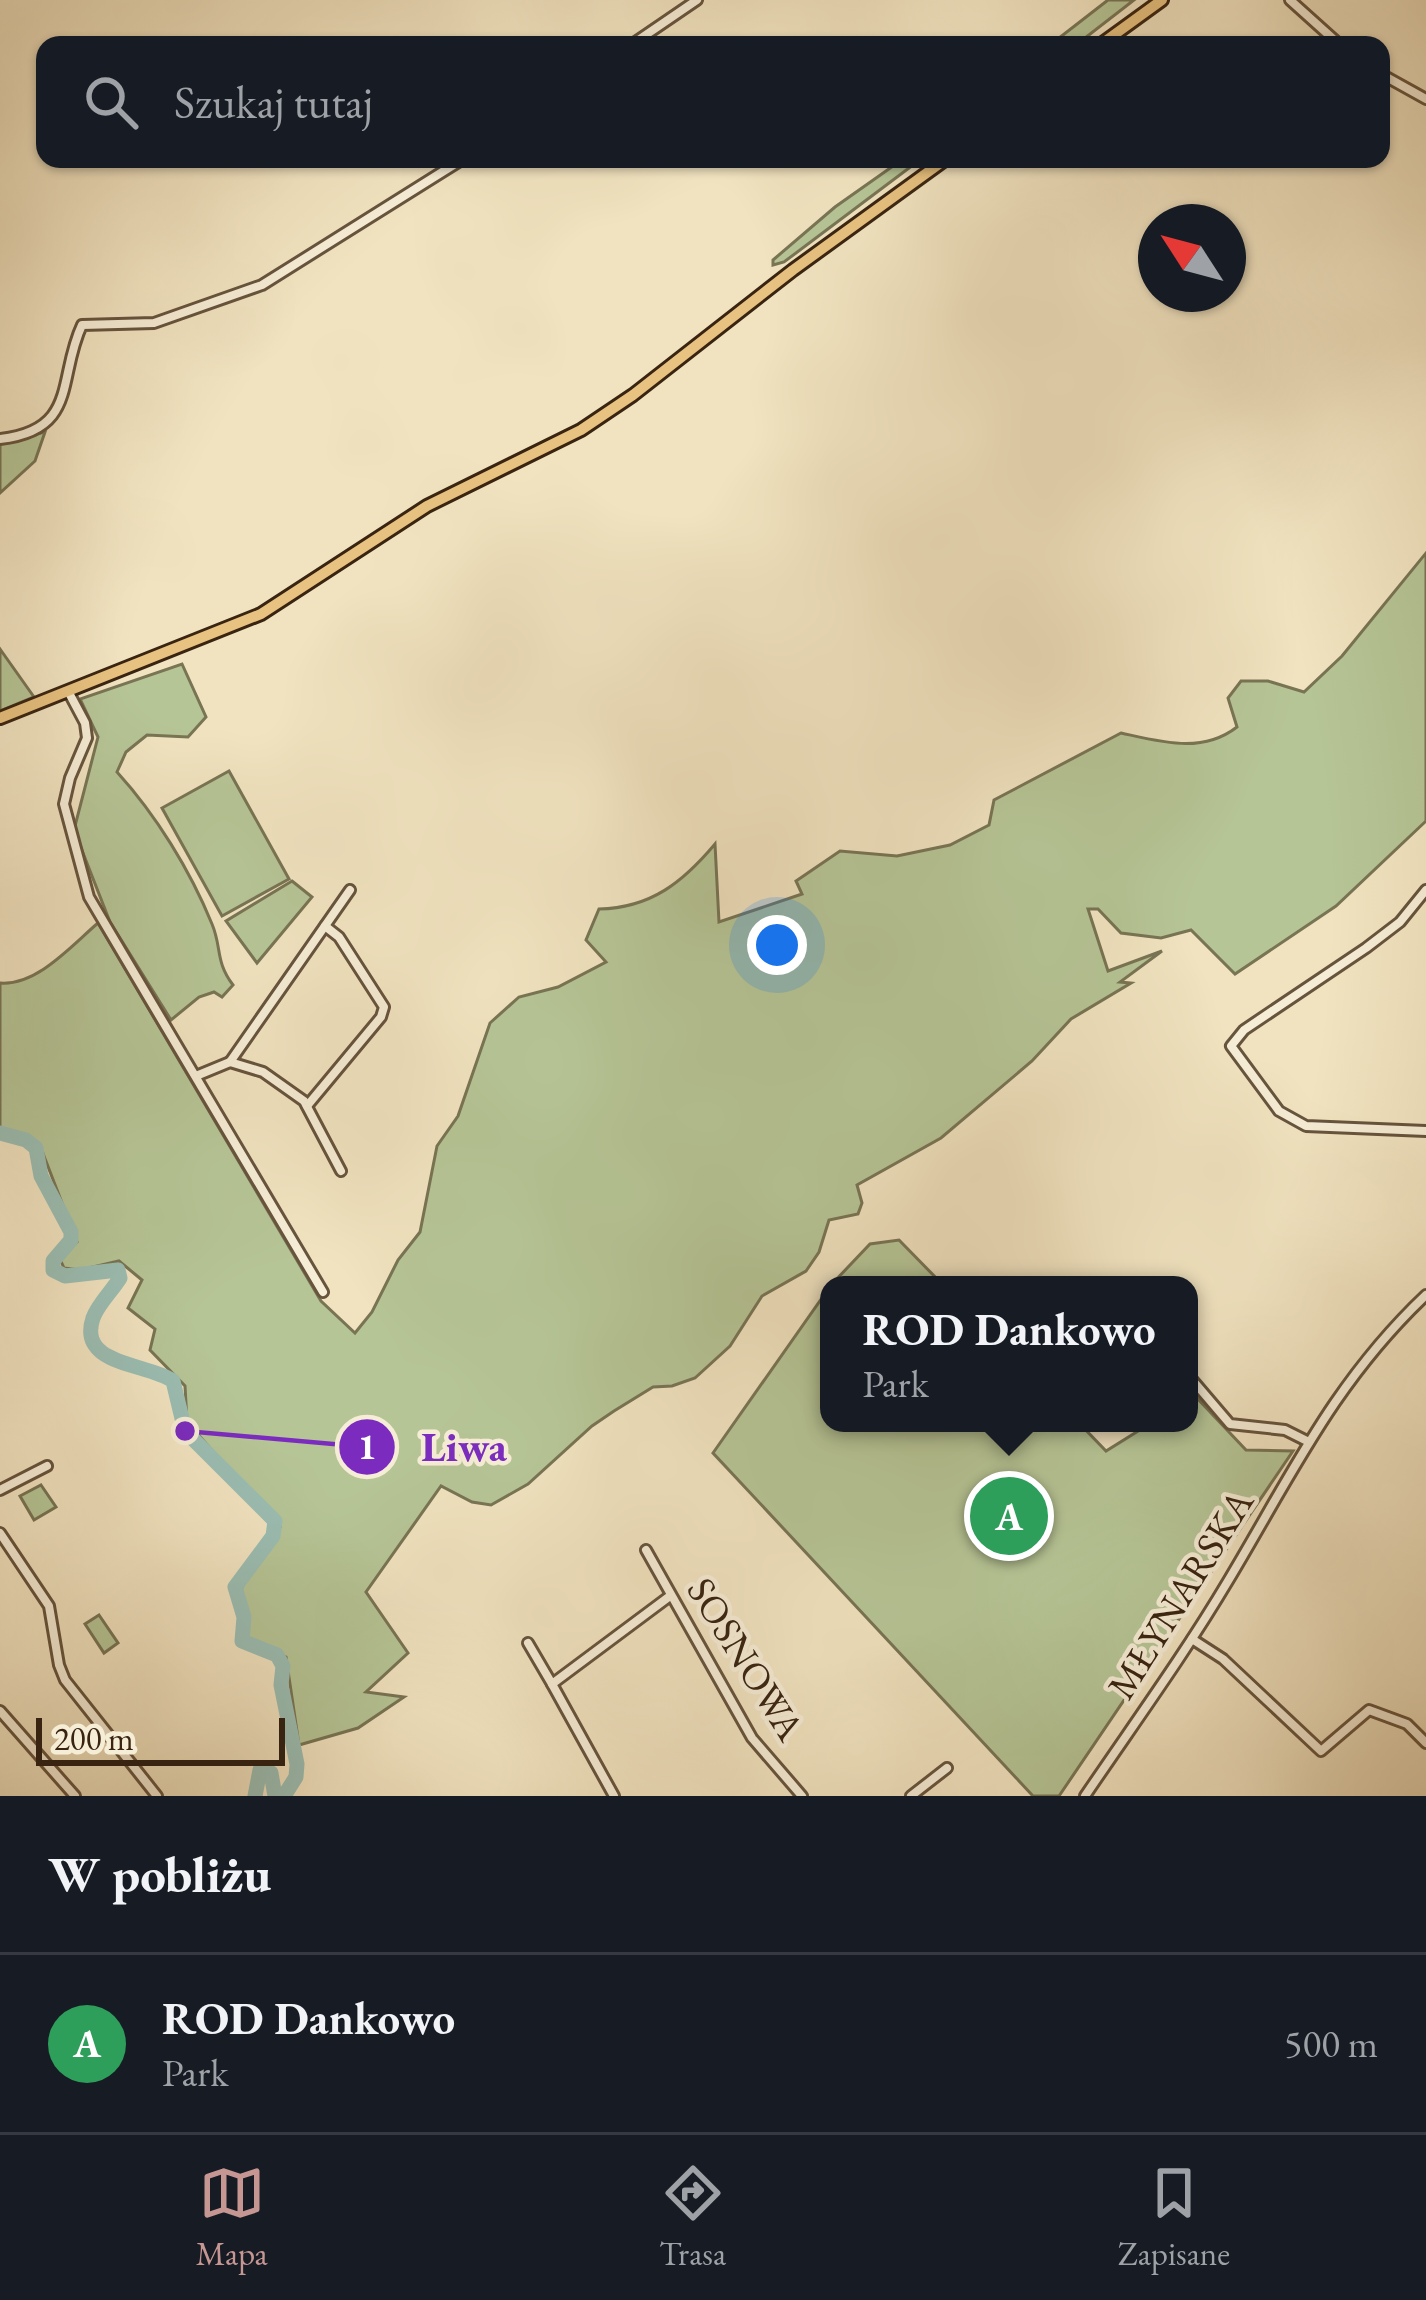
<!DOCTYPE html>
<html lang="pl">
<head>
<meta charset="utf-8">
<style>
	body { margin:0; font-family:"EB Garamond",serif; background:#242831; color:#f1f3f6 }
	.compass { position:absolute; left:1138px; top:204px; width:108px; height:108px; border-radius:50%; background:#171b24; box-shadow:0 3px 9px #0004; rotate:306deg }
	.scale { position:absolute; left:36px; bottom:30px; width:249px; box-sizing:border-box; padding-left:12px; border:6px solid #392411; border-top:0; font-size:33px; line-height:42px; white-space:nowrap; color:#392411; -webkit-text-stroke:9px #f6edd6; paint-order:stroke }
	.you { position:absolute; left:777px; top:945px; width:42px; height:42px; margin:-30px; border:9px solid #fff; border-radius:50%; background:#1a73e8; box-shadow:0 0 0 18px #1a73e833 }
	.badge { display:grid; place-items:center; width:78px; height:78px; border-radius:50%; background:#c59692; color:#fff; font-size:39px; font-weight:700 }
	.pin { position:absolute; translate:-50% -50%; border:6px solid #fff; box-shadow:0 3px 12px #0006 }
	.popup { position:absolute; left:820px; top:1276px; width:378px; height:156px; box-sizing:border-box; display:grid; place-content:center; border-radius:24px; background:#171b24; filter:drop-shadow(0 3px 9px #0005); font-size:39px; white-space:nowrap; color:#9ea1a6 }
	.popup b { font-size:45px; color:#f1f3f6 }
	.popup::after { content:''; position:absolute; left:50%; top:100%; margin-left:-24px; border:24px solid transparent; border-top-color:#171b24 }
	.list { margin:0; padding:0; list-style:none }
	h2 { display:flex; justify-content:space-between; align-items:center; height:156px; margin:0; padding:0 48px; font-size:51px }
	h2 small { font-size:39px; font-weight:400; color:#9ea1a6 }
	.list li { display:grid; grid-template-columns:78px 1fr auto; gap:36px; align-items:center; box-sizing:border-box; height:180px; padding:0 48px; border-top:3px solid #363941 }
	.list b { display:block; font-size:45px; white-space:nowrap }
	.list p { margin:0; font-size:39px; white-space:nowrap; color:#9ea1a6 }
	.list em { font-size:39px; font-style:normal; color:#9ea1a6 }
	.icon { flex:none; width:66px; height:66px; fill:none; stroke:currentColor; stroke-width:2; stroke-linecap:round; stroke-linejoin:round }
	.map { position:relative; flex:none; width:1426px; height:1796px; overflow:hidden }
	.search { position:absolute; background:#171b24; box-shadow:0 3px 9px #0004; left:36px; right:36px; top:36px; height:132px; display:flex; align-items:center; gap:30px; box-sizing:border-box; padding:0 42px; border-radius:24px; color:#9ea1a6; font-size:45px }
	.sheet { height:336px; background:#171b24 }
	nav { display:flex; justify-content:space-around; align-items:center; box-sizing:border-box; height:168px; border-top:3px solid #363941; background:#171b24; font-size:33px; color:#9ea1a6 }
	nav a { display:grid; justify-items:center; gap:6px }
	nav .on { color:#c59692 }
	.map>svg:first-child { display:block }
</style>
</head>
<body>
<div class="map">
<svg width="1426" height="1796" viewBox="0 0 1426 1796">
	<rect width="100%" height="100%" fill="#f1e3c0"/>
	<filter id="stains"><feTurbulence type="fractalNoise" baseFrequency=".00167" numOctaves="4"/><feColorMatrix values="0 0 0 0 .2 0 0 0 0 .09 0 0 0 0 .02 0 0 0 .5 -.17"/></filter>
	<radialGradient id="worn" r=".72"><stop offset=".6" stop-color="#630" stop-opacity="0"/><stop offset="1" stop-color="#630" stop-opacity=".3"/></radialGradient>
	<g fill="#b6c596" stroke="#787454" stroke-width="3">
		<path d="M1108,0H1134L1076,45H1050Z"/>
		<path d="M903,159H921L784,262L773,265V260L835,207Z"/>
		<path d="M45,432L35,461L0,493V442Z"/>
		<path d="M1426,553V821L1336,906L1235,974L1191,930L1161,938L1121,933L1098,909H1088L1108,971L1162,951L1120,982L1131,983L1071,1019L1032,1061L941,1138L857,1185L862,1203L858,1214L829,1220L819,1252L806,1271L762,1296L730,1346L695,1378L672,1386L653,1387L614,1411L592,1426L528,1484L491,1505L472,1502L441,1486L366,1592L408,1653L366,1692L404,1697L358,1728L299,1745L286,1657L247,1640L248,1613L239,1595C247,1568 270,1555 280,1527L187,1422L185,1386L150,1350L155,1329L128,1308L142,1280L119,1261L80,1270L64,1268L60,1259L77,1242L42,1151L20,1133L0,1128V983C37,986 72,945 98,923L321,1301L355,1333L372,1312L398,1260L420,1232L437,1146L458,1116L490,1023L519,997L558,987L606,962L586,940L599,909C651,908 683,882 715,844L719,922L802,894L796,881L840,851L897,856L950,845L989,825L994,800L1121,733C1162,742 1202,754 1237,727L1228,698L1241,681H1268L1304,692L1342,656Z"/>
		<path d="M0,649L34,697L0,711Z"/>
		<path d="M182,664L206,717L188,737L147,735L126,752L117,772C156,815 190,870 212,924C222,948 215,961 233,985L222,997L214,992L199,997L171,1020L110,922L74,830L98,737L80,699Z"/>
		<path d="M229,771L289,879L222,916L162,808Z"/>
		<path d="M292,881L312,897L257,963L226,921Z"/>
		<path d="M899,1240L943,1285H831L870,1244Z"/>
		<path d="M829,1288V1423H1079L1106,1451L1151,1423H1189V1400L1195,1396L1246,1450L1293,1451L1059,1796H1033L713,1453Z"/>
		<path d="M41,1485L56,1507L34,1520L20,1496Z"/>
		<path d="M99,1615L118,1643L104,1653L85,1624Z"/>
	</g>
	<g fill="none" stroke-linecap="round" stroke-linejoin="round">
		<g stroke="#9bbeb3" stroke-width="15">
			<path d="M0,1133L26,1140L36,1148L41,1176L71,1232V1240L53,1261V1270L65,1276L118,1270L120,1278C112,1291 98,1304 93,1318C77,1366 148,1363 173,1381L185,1431L275,1521L273,1536L235,1587L244,1617L242,1641L277,1655L283,1666L281,1685L297,1764L296,1777L284,1796"/>
			<path d="M255,1796L260,1770L271,1773L275,1796"/>
		</g>
		<defs>
			<g id="minor">
				<path d="M1290,0L1340,45"/>
				<path d="M631,45L697,0"/>
				<path d="M1381,74L1426,99"/>
				<path d="M0,439C79,430 57,378 82,325L154,323L262,285L463,159"/>
				<path d="M68,691L85,723L87,738L70,778L64,804L89,897L323,1292"/>
				<path d="M1426,890L1400,922L1366,948L1244,1030L1231,1046L1279,1111L1306,1126L1426,1131"/>
				<path d="M230,1062L350,890"/>
				<path d="M196,1076L230,1062L263,1072L304,1101L341,1171"/>
				<path d="M307,1106L381,1017L384,1007L339,937L325,926"/>
				<path d="M1189,1376L1230,1424L1285,1430L1307,1441"/>
				<path d="M0,1490L47,1466"/>
				<path d="M0,1533L49,1606L59,1665L65,1680L157,1796"/>
				<path d="M646,1550L752,1738L802,1796"/>
				<path d="M1192,1639L1223,1659L1321,1751L1369,1710L1407,1724L1426,1743"/>
				<path d="M528,1643L552,1684"/>
				<path d="M0,1711L75,1796"/>
				<path d="M614,1796L552,1684L670,1596"/>
				<path d="M911,1796L947,1768"/>
				<path d="M1085,1796C1133,1725 1184,1655 1228,1581C1291,1476 1334,1382 1426,1295"/>
			</g>
			<g id="major">
				<path d="M1100,45L1162,0"/>
				<path d="M0,718L261,614L427,506L581,430L633,395L793,270L946,159"/>
			</g>
		</defs>
		<use href="#minor" stroke="#67543d" stroke-width="14"/>
		<use href="#major" stroke="#392411" stroke-width="16"/>
		<use href="#minor" stroke="#f6edd6" stroke-width="8"/>
		<use href="#major" stroke="#e8c280" stroke-width="10"/>
	</g>
	<g text-anchor="middle" dominant-baseline="central" stroke-width="9" stroke-linejoin="round" paint-order="stroke">
		<g font-size="39" fill="#392411" stroke="#f6edd6">
			<text transform="translate(1180 1594) rotate(-58)">MŁYNARSKA</text>
			<text transform="translate(746 1659) rotate(58)">SOSNOWA</text>
		</g>
	</g>
	<path fill="none" stroke="#7b2cbf" stroke-width="4.5" d="M185 1431L367 1447"/>
	<g fill="#7b2cbf" stroke="#f6edd6" stroke-width="4.5">
		<circle cx="185" cy="1431" r="12"/>
		<circle cx="367" cy="1447" r="30"/>
	</g>
	<g font-size="36" text-anchor="middle" font-weight="bold" fill="#fff">
		<text x="367" y="1459">1</text>
	</g>
	<g font-size="42" text-anchor="middle" font-weight="bold" fill="#7b2cbf" stroke="#f6edd6" stroke-width="9" stroke-linejoin="round" paint-order="stroke">
		<text x="464" y="1461">Liwa</text>
	</g>
	<rect width="100%" height="100%" filter="url(#stains)"/>
	<rect width="100%" height="100%" fill="url(#worn)"/>
</svg>
<svg class="compass" viewBox="-18 -18 36 36"><path d="M0-13l5 13h-10z" fill="#e53935"/><path d="M0 13l5-13h-10z" fill="#9ea1a6"/></svg>
<div class="scale">200 m</div>
<div class="you"></div>
<div class="pin badge" style="left:1009px;top:1516px;background:#2e9e5b">A</div>
<div class="popup"><b>ROD Dankowo</b>Park</div>
<div class="search"><svg class="icon" aria-label="search" viewBox="0 0 24 24"><circle cx="10" cy="10" r="6"/><path d="M15 15l6 6"/></svg>Szukaj tutaj</div>
</div>
<section class="sheet">
<h2>W pobliżu<small></small></h2>
<ul class="list">
<li><span class="badge" style="background:#2e9e5b">A</span><div><b>ROD Dankowo</b><p>Park</p></div><em>500 m</em></li>
</ul>
</section>
<nav>
<a class="on"><svg class="icon" aria-label="map" viewBox="0 0 24 24"><path d="M3 6l6-2 6 2 6-2v14l-6 2-6-2-6 2zM9 4v14M15 6v14"/></svg>Mapa</a>
<a><svg class="icon" aria-label="directions" viewBox="0 0 24 24"><path d="M12 3l9 9-9 9-9-9zM9 14v-3h6M13 9l2 2-2 2"/></svg>Trasa</a>
<a><svg class="icon" aria-label="saved" viewBox="0 0 24 24"><path d="M7 4h10v16l-5-4-5 4z"/></svg>Zapisane</a>
</nav>
</body>
</html>
